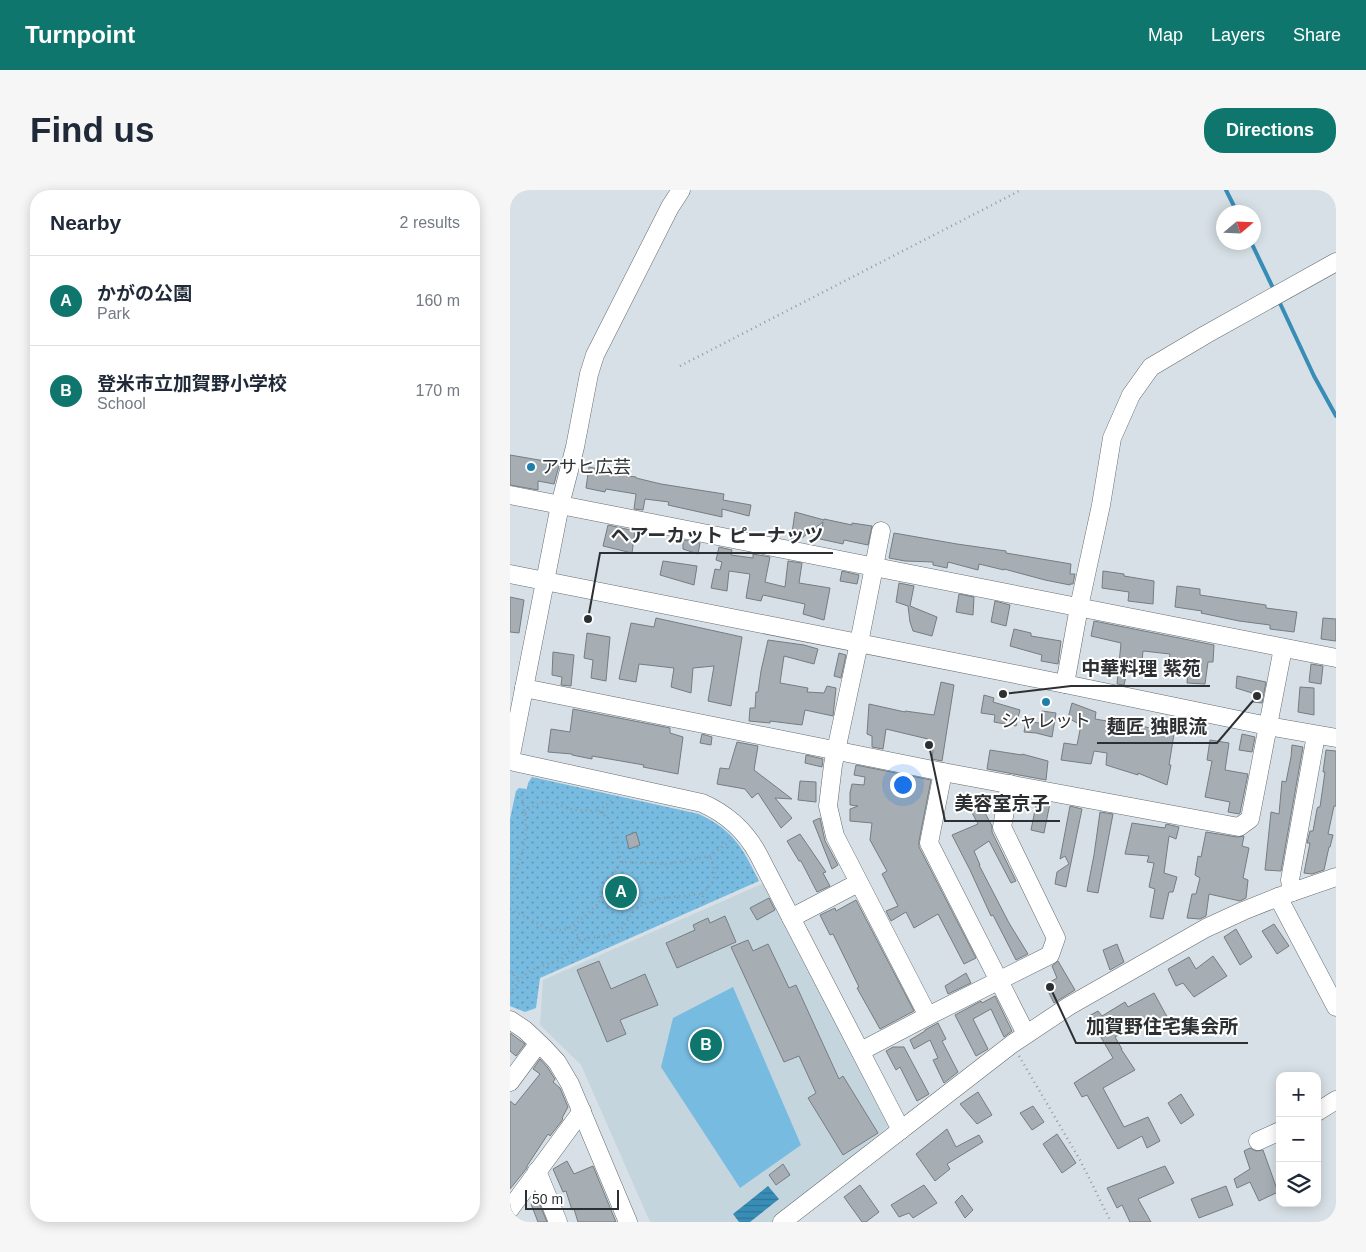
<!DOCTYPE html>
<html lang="en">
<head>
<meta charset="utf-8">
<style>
	body { margin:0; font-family:Arial,"Noto Sans JP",sans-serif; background:#f6f6f7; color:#1f2937 }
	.controls { position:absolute; right:15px; bottom:15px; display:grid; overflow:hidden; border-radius:10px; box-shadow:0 2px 12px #0003 }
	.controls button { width:45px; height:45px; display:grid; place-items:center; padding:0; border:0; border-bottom:1px solid #e0e1e3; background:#fff; color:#1f2937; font:25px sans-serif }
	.compass { position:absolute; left:706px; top:15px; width:45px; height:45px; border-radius:50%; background:#fff; box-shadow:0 2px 12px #0003; rotate:71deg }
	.scale { position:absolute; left:15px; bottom:12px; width:94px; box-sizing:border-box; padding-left:5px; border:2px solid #2c3032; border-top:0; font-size:14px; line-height:18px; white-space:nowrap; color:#2c3032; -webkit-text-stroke:4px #fff; paint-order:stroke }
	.you { position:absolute; left:392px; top:594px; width:18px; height:18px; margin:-12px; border:4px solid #fff; border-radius:50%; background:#1a73e8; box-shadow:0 0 0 8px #1a73e833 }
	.badge { display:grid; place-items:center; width:32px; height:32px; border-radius:50%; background:#0f766e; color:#fff; font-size:16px; font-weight:700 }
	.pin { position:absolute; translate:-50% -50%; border:2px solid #fff; box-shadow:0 1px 5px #0006 }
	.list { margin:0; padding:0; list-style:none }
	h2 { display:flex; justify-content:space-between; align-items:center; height:65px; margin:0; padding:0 20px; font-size:21px }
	h2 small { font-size:16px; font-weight:400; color:#747a83 }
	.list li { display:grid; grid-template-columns:32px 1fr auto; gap:15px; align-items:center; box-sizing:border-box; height:90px; padding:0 20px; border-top:1px solid #e0e1e3 }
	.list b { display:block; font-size:19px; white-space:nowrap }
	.list p { margin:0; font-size:16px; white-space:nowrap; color:#747a83 }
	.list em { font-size:16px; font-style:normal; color:#747a83 }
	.icon { flex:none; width:28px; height:28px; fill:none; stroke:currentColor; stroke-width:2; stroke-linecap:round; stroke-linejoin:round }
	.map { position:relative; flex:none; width:826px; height:1032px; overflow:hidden; border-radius:20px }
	header { display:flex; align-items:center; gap:30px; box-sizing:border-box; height:70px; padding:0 25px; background:#0f766e; color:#fff }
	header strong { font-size:24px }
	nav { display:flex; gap:28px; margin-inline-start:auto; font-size:18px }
	.intro { display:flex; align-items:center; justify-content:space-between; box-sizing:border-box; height:120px; padding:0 30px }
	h1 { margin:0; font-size:35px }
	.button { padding:12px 22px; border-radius:20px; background:#0f766e; color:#fff; font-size:18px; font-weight:700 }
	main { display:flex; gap:30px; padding:0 30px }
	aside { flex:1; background:#fff; border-radius:20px; box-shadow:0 2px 12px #0003 }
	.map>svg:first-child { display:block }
</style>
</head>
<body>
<header>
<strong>Turnpoint</strong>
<nav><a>Map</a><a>Layers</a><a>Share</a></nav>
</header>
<div class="intro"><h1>Find us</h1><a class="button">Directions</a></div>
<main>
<aside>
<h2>Nearby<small>2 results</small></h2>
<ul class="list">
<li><span class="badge">A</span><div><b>かがの公園</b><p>Park</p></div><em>160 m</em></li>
<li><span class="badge">B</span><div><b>登米市立加賀野小学校</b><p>School</p></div><em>170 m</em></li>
</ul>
</aside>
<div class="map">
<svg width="826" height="1032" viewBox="0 0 826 1032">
	<defs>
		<pattern id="grass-dots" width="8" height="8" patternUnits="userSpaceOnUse" patternTransform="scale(1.25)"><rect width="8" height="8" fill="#77bbe1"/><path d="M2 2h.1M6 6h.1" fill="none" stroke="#6298b7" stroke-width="1.8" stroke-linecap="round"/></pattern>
		<pattern id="water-rules" width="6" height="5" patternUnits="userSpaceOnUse" patternTransform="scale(1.25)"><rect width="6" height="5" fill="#388db7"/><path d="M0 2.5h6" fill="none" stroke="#2f7495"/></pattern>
	</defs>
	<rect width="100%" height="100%" fill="#d7e0e6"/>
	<path fill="#c5d5de" d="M256,692L381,934L262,1032H140L71,875L30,835L33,790Z"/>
	<path fill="url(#grass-dots)" d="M22,587L189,624C224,641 232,657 249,691L30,788L26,818L15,822L0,816V629L6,601L9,598L17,599L18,593Z"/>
	<path fill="#77bbe1" d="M223,797L291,955L230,998L151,877L163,828Z"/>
	<path fill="url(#water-rules)" d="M258,996L269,1009L240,1032H229L223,1024Z"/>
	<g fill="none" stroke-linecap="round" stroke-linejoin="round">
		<g stroke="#388db7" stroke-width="4">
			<path d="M716,0L727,22"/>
			<path d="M741,52L764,100"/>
			<path d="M768,109L804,186L826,226"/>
		</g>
	</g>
	<g fill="#a6aeb3" stroke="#757d82">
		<path d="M0,265L29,270L50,272L44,294L28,291V300L0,295Z"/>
		<path d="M79,277L99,281L98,283L126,287V288L151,294L214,304L213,310L241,315L239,326L212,319V327L158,315L159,312L135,309L133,320L124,319L126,304L96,299L95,302L76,298Z"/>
		<path d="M285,322L314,330V329L342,335V333L362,336L358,355L334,350L333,354L310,349L313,332L288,351L281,350Z"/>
		<path d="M98,335L125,341L122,363L93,356Z"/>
		<path d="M384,343L447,354L496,361V363L561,374L560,384H565L563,394H560V395L535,390L494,379V380L469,374L468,380L438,372L437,378L423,375V372L395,371L379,368Z"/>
		<path d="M173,350L190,353L188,364L173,359Z"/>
		<path d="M209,357L222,360L221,365L243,368V364L260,367L255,392L275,397L278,371L292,373L289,393L320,398L314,430L293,424L295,414L253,405L251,411L236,408L240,384L219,381L217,401L201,398L205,379L210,380L212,372L206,370Z"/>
		<path d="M153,371L187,376L184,395L150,385Z"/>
		<path d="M332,381L349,385L347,394L330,391Z"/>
		<path d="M593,381L614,384V386L644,391L643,414L618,411L619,402L592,398Z"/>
		<path d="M389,393L404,396L400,416L427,427L422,446L403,441L400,432L398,416L386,412Z"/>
		<path d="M667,396L690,399V405L756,415V418L787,422L784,442L760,439V435L729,431L691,423L692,421L665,417Z"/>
		<path d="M449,404L464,407L463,425L446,422Z"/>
		<path d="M0,407L14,410L9,443L0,442Z"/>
		<path d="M485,411L500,415L496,436L481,432Z"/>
		<path d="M146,428L232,447L221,516L198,511L204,476L183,478L181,503L161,497L164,478L129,474L126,492L109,489L121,433L144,437Z"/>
		<path d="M813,428L826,429V451L811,449Z"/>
		<path d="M584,431L704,455L703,472H698L695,494L677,493L678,480L658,478L660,464L633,461L631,481L618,478L614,495L607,494L611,453L581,446Z"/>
		<path d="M504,439L521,443V446L551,451L548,474L531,471L532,465L500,456Z"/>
		<path d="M77,443L100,447L96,491L81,488L83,470L74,468Z"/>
		<path d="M258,450L294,455L308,459L304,474L274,466L270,493L298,498L297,502L314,503L317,496L326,498L323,526L295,520L292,535L260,531V533L239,531L240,518H245L246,502H248L251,481Z"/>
		<path d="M43,462L64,465L61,496L51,495L52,487L42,485Z"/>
		<path d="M329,463L336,465L331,488L324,486Z"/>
		<path d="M801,474L813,476L811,494L799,492Z"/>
		<path d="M727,486L756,492L752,513L743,512L742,503L726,498Z"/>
		<path d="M431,492L444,495L432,571L422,569L423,560L416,556L418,549L376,539L373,559L362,557V546L357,544L359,514L395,522V521L424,525Z"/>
		<path d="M790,497L804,498V525L788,522Z"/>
		<path d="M474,505L484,508L483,512L510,520L506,536L484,532L485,525L471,523Z"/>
		<path d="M562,513L586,522L585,529L621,535L622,533L643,539L645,528L666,532L659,575H661L657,595L628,583V585L596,575L597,563L584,561L581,574L551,570L554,553L567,555L571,535L558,528Z"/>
		<path d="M63,519L160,538V543L173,547L168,584L133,577L134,575L82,566V569L62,565V564L38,562L41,539L60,542Z"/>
		<path d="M532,521L546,523L542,547L526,543L514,542L516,532L530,533Z"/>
		<path d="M192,544L202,547L201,555L190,553Z"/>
		<path d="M732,544L745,547L742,562L729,560Z"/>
		<path d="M700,550L719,553L715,580L738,584L730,623L729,624L718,622L720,612L695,607L702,571L697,570Z"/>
		<path d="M227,552L248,556L244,580L282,609L265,608L282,628L271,638L248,603L242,608L235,599L207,594L210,578L219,579Z"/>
		<path d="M782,555L793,557L771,681L755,680L761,622L769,624L772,591L776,592L781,567Z"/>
		<path d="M480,560L512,565V564L538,571L536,590L477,579Z"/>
		<path d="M816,560L826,561V616H824L818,644L823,645L820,657H819L814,680L802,684L794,683L800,653H797L800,641H803L807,619L808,617H810L815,582H813Z"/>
		<path d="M296,565L313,569L312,577L295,573Z"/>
		<path d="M346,575L421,590L409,651V657L466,768L454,774L428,724L404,738L396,722L381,731L376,721L388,716L372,684L377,681L360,650L362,633L340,631V619L348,616L340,615V603L342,594L354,595L355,587L344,585Z"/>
		<path d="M290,591L306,592V612L288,610Z"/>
		<path d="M468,610L482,636V642L506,691L501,693L479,651L464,661L470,675H469L499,733L518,764L506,770L483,725L481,726L460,680L442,645L468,634L458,615Z"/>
		<path d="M527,610L540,613L534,643L521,640Z"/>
		<path d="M560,616L572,619L556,697L545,694L547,682L559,674L555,666L550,669Z"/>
		<path d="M590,622L603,624L588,703L577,701L584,665Z"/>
		<path d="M310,628L315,651L328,675L322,679L303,631Z"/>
		<path d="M622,633L655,638L656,634L669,637L666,649L659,646L654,683L667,687L663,702H659L653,729L640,727L645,699L639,697L644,673L637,672L639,666L615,664Z"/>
		<path d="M126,642L130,655L119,659L116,646Z"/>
		<path d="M696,642L727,647L734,646L732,656L739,658L733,688L738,690L736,708L730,711L699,704L696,726L690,729L677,728L682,704H686L690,688L685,685L688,666L691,667Z"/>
		<path d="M290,644L316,682L313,683L320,696L307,702L291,671H289L277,651Z"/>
		<path d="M259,708L265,720L247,730L240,718Z"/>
		<path d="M346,710L404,821L370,839L347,798L349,797L323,744L320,745L310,725L325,718L326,721Z"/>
		<path d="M215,726L226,752L167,778L156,753L185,740L183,735L198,728L200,733Z"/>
		<path d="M764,734L779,756L767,764L752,741Z"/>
		<path d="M726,739L742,767L730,775L714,747Z"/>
		<path d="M238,750L243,761L258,754L279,798L286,795L329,889L333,886L368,943L333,965L298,908L306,903L289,866L274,872L221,757Z"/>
		<path d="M607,754L614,772L600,780L593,760Z"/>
		<path d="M703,766L717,786L684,807L673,793L666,796L658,779L679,767L686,779Z"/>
		<path d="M89,771L101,799L135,784L148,815L110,830L116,844L97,852L67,780Z"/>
		<path d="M548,771L565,800L544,813L535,795L547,788L542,776Z"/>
		<path d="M456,783L461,793L438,804L435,796Z"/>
		<path d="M644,803L661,834L644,844L636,829L605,847L612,859H611L625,880L593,898L614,937L638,927L650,951L637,958L632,946L608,959L577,905L572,907L564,893L603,868L589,844H588L577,827L588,821L592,826L615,812L618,817Z"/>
		<path d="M485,806L502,841L494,847L481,819L463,829L478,859L466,866L445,825L471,811L472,813Z"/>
		<path d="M428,833L436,849L432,851L448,882L434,893L423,870L428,868L420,850L404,859L400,850L415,841V840Z"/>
		<path d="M0,843L15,854L6,866L0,861Z"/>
		<path d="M383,857H394L419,904L407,911L390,877L386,880L376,861Z"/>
		<path d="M30,869L38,878L45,889L43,892L50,898L58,917L52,928L53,929L51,932L40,946L38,944L17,976V978L0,999V911L5,915L30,884L23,879Z"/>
		<path d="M468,902L482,925L467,934L450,914Z"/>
		<path d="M671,904L684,925L671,934L658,913Z"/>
		<path d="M523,916L534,932L522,940L510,923Z"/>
		<path d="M437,939L446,957L469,945L473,952L437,974L440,979L425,991L406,964Z"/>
		<path d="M547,944L566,973L552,983L533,954Z"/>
		<path d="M740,958L746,961L753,960L768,1002L749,1011L740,992L727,998L724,989L740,979L734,961Z"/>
		<path d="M57,971L64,984L83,976L106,1032H68L64,1019L62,1020L56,1001L53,1002L43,979Z"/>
		<path d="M273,974L280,985L266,995L259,985Z"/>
		<path d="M655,976L664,993L628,1009L641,1032H620L612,1015L607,1018L597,998Z"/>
		<path d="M350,995L369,1022L356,1032H352L334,1007Z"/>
		<path d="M414,995L427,1013L403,1028L399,1023L389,1027L381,1015Z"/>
		<path d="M716,996L723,1015L689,1028L681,1009Z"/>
		<path d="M452,1005L463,1020L455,1028L445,1012Z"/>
		<path d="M28,1010L37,1032H28L21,1014Z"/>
	</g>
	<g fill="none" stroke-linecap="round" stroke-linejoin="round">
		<defs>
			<g id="minor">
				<path d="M0,305L826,468"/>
				<path d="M0,384L555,494L758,536L826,548"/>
				<path d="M555,494L569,417L591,315L602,248L621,205L641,177L695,145L826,72"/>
				<path d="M14,498L433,582L729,637L740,629L773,458"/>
				<path d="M0,570L50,315L65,257L79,184L85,165L160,17L171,0"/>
				<path d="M0,571L192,613C217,624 235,640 248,664L391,940"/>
				<path d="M433,582L419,653L516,844"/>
				<path d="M782,702L780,690L806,545"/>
				<path d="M768,707L826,817"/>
				<path d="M281,728L348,693"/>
				<path d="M418,826L540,765L546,748L492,637L500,594"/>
				<path d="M0,830L15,840L34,858L47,872L60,894L118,1032"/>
				<path d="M351,861L418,826L325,646L318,616L323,575L349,453L371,341"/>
				<path d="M0,892L28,854"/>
				<path d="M807,922L826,910"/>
				<path d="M748,951L770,941"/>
				<path d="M27,981L48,1032"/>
				<path d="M0,1019L72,921"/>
				<path d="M272,1032L502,854L559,816L696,738L733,721L768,707L826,687"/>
			</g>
		</defs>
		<use href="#minor" stroke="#646c71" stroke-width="19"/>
		<g stroke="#949b9f" stroke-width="2.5" stroke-dasharray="1 4" stroke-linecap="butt">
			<path d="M170,176L511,0"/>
			<path d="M89,621L103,608"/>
			<path d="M15,623L25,615L35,612L46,614L64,620L89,621L98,628L102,637L111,672"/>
			<path d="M0,698C6,683 15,659 16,642C16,629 14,616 11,603"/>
			<path d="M192,704C207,688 207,687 200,666"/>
			<path d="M0,719L40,740H52L64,736"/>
			<path d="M69,750L64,736L89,713L92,702L111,672L157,674L200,666L221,650"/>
			<path d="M0,781L9,790"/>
			<path d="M0,804L9,790L21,780L50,770L70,751L79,748L98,746L110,741L123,722L134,714L152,708L192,704L195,714"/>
			<path d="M509,866L570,970L601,1032"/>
		</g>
		<use href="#minor" stroke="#fff" stroke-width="18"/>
	</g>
	<g fill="#1e7fab" stroke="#fff" stroke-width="2">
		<circle cx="21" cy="277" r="5"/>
		<circle cx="536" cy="512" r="5"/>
	</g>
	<g text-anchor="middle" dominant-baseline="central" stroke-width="4" stroke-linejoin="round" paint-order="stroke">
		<g font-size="18" fill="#2c3032" stroke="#fff" text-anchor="start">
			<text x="31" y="277">アサヒ広芸</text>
			<text x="536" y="531" text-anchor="middle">シャレット</text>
		</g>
	</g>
	<path fill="none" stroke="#2c3032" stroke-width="2" d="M78 429L90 363H323M493 504L561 496H700M747 506L707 553H587M419 555L435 631H550M540 797L566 853H738"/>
	<g fill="#2c3032" stroke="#fff" stroke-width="2">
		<circle cx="78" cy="429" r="5"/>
		<circle cx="493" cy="504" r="5"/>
		<circle cx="747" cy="506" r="5"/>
		<circle cx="419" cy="555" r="5"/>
		<circle cx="540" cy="797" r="5"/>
	</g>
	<g font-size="19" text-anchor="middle" font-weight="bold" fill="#2c3032" stroke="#fff" stroke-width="4" stroke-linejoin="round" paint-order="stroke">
		<text x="207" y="352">ヘアーカット ピーナッツ</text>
		<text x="631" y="485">中華料理 紫苑</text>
		<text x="647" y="543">麺匠 独眼流</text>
		<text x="492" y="620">美容室京子</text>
		<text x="652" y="843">加賀野住宅集会所</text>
	</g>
</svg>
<div class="controls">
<button>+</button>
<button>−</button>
<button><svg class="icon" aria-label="layers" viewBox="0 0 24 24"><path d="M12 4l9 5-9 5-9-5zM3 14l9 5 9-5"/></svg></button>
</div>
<svg class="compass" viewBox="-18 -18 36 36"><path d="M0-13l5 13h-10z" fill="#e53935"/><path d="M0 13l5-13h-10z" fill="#747a83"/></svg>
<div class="scale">50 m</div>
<div class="you"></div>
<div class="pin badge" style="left:111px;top:702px">A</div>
<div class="pin badge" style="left:196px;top:855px">B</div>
</div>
</main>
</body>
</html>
